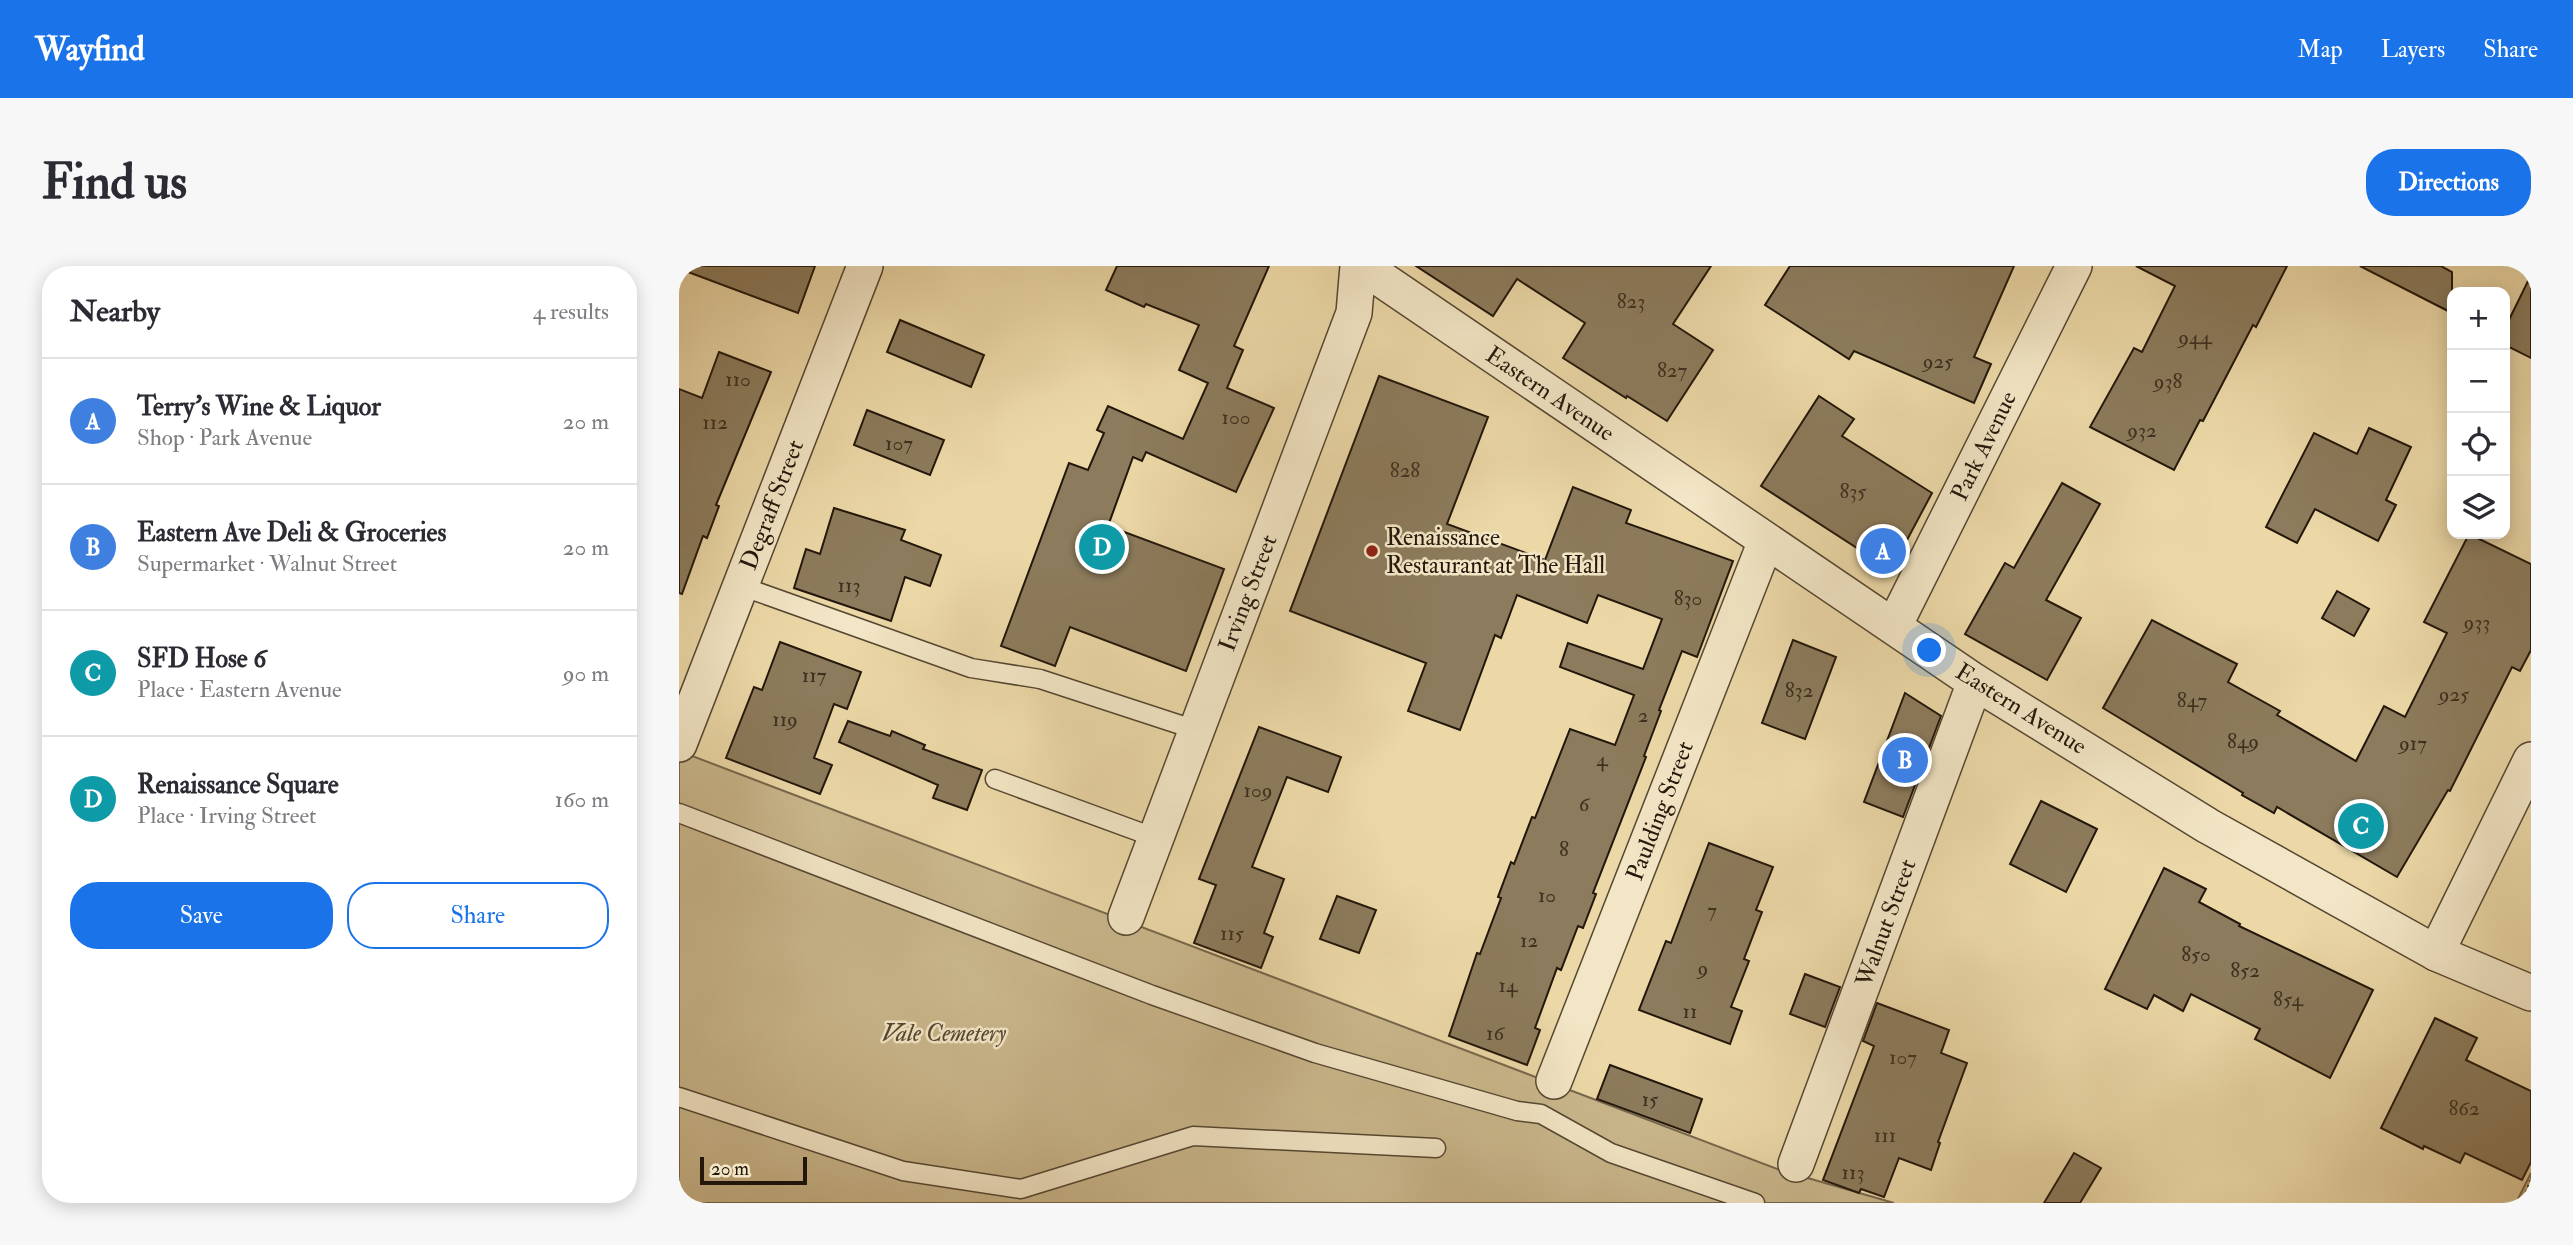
<!DOCTYPE html>
<html lang="en">
<head>
<meta charset="utf-8">
<style>
	body { margin:0; font-family:"IM FELL Double Pica",serif; background:#f7f7f7; color:#2b2b33 }
	.controls { position:absolute; right:21px; top:21px; display:grid; overflow:hidden; border-radius:14px; box-shadow:0 4px 18px #0003 }
	.controls button { width:63px; height:63px; display:grid; place-items:center; padding:0; border:0; border-bottom:2px solid #e1e1e2; background:#fff; color:#2b2b33; font:35px sans-serif }
	.scale { position:absolute; left:21px; bottom:18px; width:107px; box-sizing:border-box; padding-left:7px; border:4px solid #23170b; border-top:0; font-size:19px; line-height:24px; white-space:nowrap; color:#23170b; -webkit-text-stroke:5px #f3e6c6; paint-order:stroke }
	.you { position:absolute; left:1251px; top:385px; width:24px; height:24px; margin:-18px; border:5px solid #fff; border-radius:50%; background:#1a73e8; box-shadow:0 0 0 10px #1a73e833 }
	.badge { display:grid; place-items:center; width:46px; height:46px; border-radius:50%; background:#1a73e8; color:#fff; font-size:23px; font-weight:700 }
	.pin { position:absolute; translate:-50% -50%; border:4px solid #fff; box-shadow:0 2px 7px #0006 }
	.list { margin:0; padding:0; list-style:none }
	h2 { display:flex; justify-content:space-between; align-items:center; height:91px; margin:0; padding:0 28px; font-size:30px }
	h2 small { font-size:23px; font-weight:400; color:#7c7c81 }
	.list li { display:grid; grid-template-columns:46px 1fr auto; gap:21px; align-items:center; box-sizing:border-box; height:126px; padding:0 28px; border-top:2px solid #e1e1e2 }
	.list b { display:block; font-size:26px; white-space:nowrap }
	.list p { margin:0; font-size:23px; white-space:nowrap; color:#7c7c81 }
	.list em { font-size:23px; font-style:normal; color:#7c7c81 }
	.actions { display:flex; gap:14px; padding:21px 28px }
	.actions a { flex:1; padding:16px 0; border:2px solid #1a73e8; border-radius:28px; text-align:center; font-size:24px; color:#1a73e8 }
	.actions .main { background:#1a73e8; color:#fff }
	.icon { flex:none; width:38px; height:38px; fill:none; stroke:currentColor; stroke-width:2; stroke-linecap:round; stroke-linejoin:round }
	.map { position:relative; flex:none; width:1852px; height:937px; overflow:hidden; border-radius:28px }
	header { display:flex; align-items:center; gap:42px; box-sizing:border-box; height:98px; padding:0 35px; background:#1a73e8; color:#fff }
	header strong { font-size:33px }
	nav { display:flex; gap:38px; margin-inline-start:auto; font-size:24px }
	.intro { display:flex; align-items:center; justify-content:space-between; box-sizing:border-box; height:168px; padding:0 42px }
	h1 { margin:0; font-size:49px }
	.button { padding:18px 32px; border-radius:28px; background:#1a73e8; color:#fff; font-size:24px; font-weight:700 }
	main { display:flex; gap:42px; padding:0 42px }
	aside { flex:1; background:#fff; border-radius:28px; box-shadow:0 4px 18px #0003 }
	.map>svg:first-child { display:block }
</style>
</head>
<body>
<header>
<strong>Wayfind</strong>
<nav><a>Map</a><a>Layers</a><a>Share</a></nav>
</header>
<div class="intro"><h1>Find us</h1><a class="button">Directions</a></div>
<main>
<aside>
<h2>Nearby<small>4 results</small></h2>
<ul class="list">
<li><span class="badge" style="background:#3f7fe0">A</span><div><b>Terry's Wine &amp; Liquor</b><p>Shop · Park Avenue</p></div><em>20 m</em></li>
<li><span class="badge" style="background:#3f7fe0">B</span><div><b>Eastern Ave Deli &amp; Groceries</b><p>Supermarket · Walnut Street</p></div><em>20 m</em></li>
<li><span class="badge" style="background:#0f9aa8">C</span><div><b>SFD Hose 6</b><p>Place · Eastern Avenue</p></div><em>90 m</em></li>
<li><span class="badge" style="background:#0f9aa8">D</span><div><b>Renaissance Square</b><p>Place · Irving Street</p></div><em>160 m</em></li>
</ul>
<div class="actions"><a class="main">Save</a><a>Share</a></div>
</aside>
<div class="map">
<svg width="1852" height="937" viewBox="0 0 1852 937">
	<rect width="100%" height="100%" fill="#ecd8a7"/>
	<filter id="stains"><feTurbulence type="fractalNoise" baseFrequency=".00286" numOctaves="4"/><feColorMatrix values="0 0 0 0 .2 0 0 0 0 .09 0 0 0 0 .02 0 0 0 .5 -.17"/></filter>
	<radialGradient id="worn" r=".72"><stop offset=".6" stop-color="#630" stop-opacity="0"/><stop offset="1" stop-color="#630" stop-opacity=".3"/></radialGradient>
	<g fill="#cab78c" stroke="#76674c" stroke-width="2">
		<path d="M0,485L1101,904L1215,937H0Z"/>
		<path d="M1852,907V937H1837Z"/>
	</g>
	<g fill="#8c7b5c" stroke="#23170b" stroke-width="2">
		<path d="M1,0H136L119,47L1,3Z"/>
		<path d="M438,0H590L555,80L564,84L548,122L595,142L557,226L467,186L463,195L454,191L429,260L545,303L507,405L391,361L376,400L322,380L390,197L409,204L425,167L418,164L429,140L504,173L529,117L500,104L520,59L467,38L465,41L427,24Z"/>
		<path d="M737,0H1032L994,58L1034,84L988,155L948,130L947,132L884,92L906,57L838,13L814,50Z"/>
		<path d="M1111,0H1335L1295,91L1312,98L1295,137L1175,85L1170,93L1086,39Z"/>
		<path d="M1457,0H1608L1577,61L1574,59L1524,155L1521,154L1495,204L1411,161L1455,82L1463,86L1496,20Z"/>
		<path d="M1681,0H1762L1773,6V47Z"/>
		<path d="M1852,9V92L1826,79V62Z"/>
		<path d="M221,54L305,89L292,121L208,86Z"/>
		<path d="M40,86L92,106L37,239L40,240L28,272L24,270L3,328L0,327V123L23,132Z"/>
		<path d="M700,110L809,151L768,258L866,294L894,221L952,244L947,257L1054,295L1018,391L1003,385L980,444L982,445L965,490L967,491L914,627L917,628L904,662L899,660L882,704L878,702L856,762L861,764L848,799L770,770L798,687L801,688L822,632L819,631L832,596L835,598L853,551L856,552L891,463L936,479L955,429L881,401L889,377L964,403L983,353L919,329L908,357L838,329L822,372L816,369L781,464L729,445L747,397L611,345Z"/>
		<path d="M1140,130L1175,153L1163,170L1253,227L1212,304L1082,220Z"/>
		<path d="M188,144L265,174L251,209L175,179Z"/>
		<path d="M1690,162L1732,181L1707,234L1717,239L1699,275L1636,243L1618,277L1587,261L1635,167L1678,188Z"/>
		<path d="M1383,217L1421,238L1367,334L1402,352L1368,414L1286,368L1326,297L1335,302Z"/>
		<path d="M155,242L226,264L222,274L262,289L251,320L226,311L212,355L115,322L127,283L141,288Z"/>
		<path d="M1790,268L1852,298V384L1841,405L1833,401L1771,525L1769,524L1718,611L1598,541L1595,547L1563,529L1564,527L1424,442L1473,354L1558,398L1549,416L1601,445L1598,449L1677,495L1705,440L1726,451L1768,367L1745,356Z"/>
		<path d="M1658,325L1690,343L1675,370L1643,352Z"/>
		<path d="M1114,374L1157,391L1126,473L1083,457Z"/>
		<path d="M101,376L182,406L168,443L155,438L135,492L153,499L141,528L47,492L75,421L83,424Z"/>
		<path d="M1226,427L1262,450L1224,551L1185,536Z"/>
		<path d="M169,455L211,470L213,465L246,479L244,483L303,504L288,544L254,532L259,519L160,476Z"/>
		<path d="M580,461L662,491L649,526L608,511L573,601L605,613L585,667L594,671L582,702L515,677L537,619L520,613Z"/>
		<path d="M1362,535L1418,563L1387,626L1331,598Z"/>
		<path d="M1030,577L1094,601L1077,644L1083,646L1065,693L1070,695L1052,741L1063,745L1051,778L960,744L987,675L992,677Z"/>
		<path d="M1485,602L1527,623L1520,636L1561,658L1560,660L1694,724L1651,812L1576,773L1581,763L1512,728L1504,745L1475,729L1468,743L1426,723Z"/>
		<path d="M658,630L697,644L680,687L641,673Z"/>
		<path d="M1126,708L1161,721L1146,761L1111,748Z"/>
		<path d="M1198,737L1270,764L1262,787L1288,797L1259,876L1261,877L1252,904L1220,892L1205,931L1182,923L1180,927L1144,914L1195,780L1184,775Z"/>
		<path d="M1756,752L1798,772L1787,794L1852,825V896L1843,914L1786,887L1781,897L1745,880L1744,883L1702,862Z"/>
		<path d="M931,799L1023,833L1011,867L918,833Z"/>
		<path d="M1395,887L1422,902L1401,937H1365Z"/>
	</g>
	<g fill="none" stroke-linecap="round" stroke-linejoin="round">
		<defs>
			<g id="lane">
				<path d="M62,320L292,402L361,413L517,464"/>
				<path d="M316,513L477,572"/>
				<path d="M0,547L473,729L636,787L838,845L862,848L932,887L1076,937"/>
				<path d="M0,831L224,905L342,923L514,870L757,882"/>
			</g>
			<g id="street">
				<path d="M683,0L1296,416L1529,560L1757,687L1852,727"/>
				<path d="M1215,360L1395,0"/>
				<path d="M0,478L186,0"/>
				<path d="M447,651L675,47L679,0"/>
				<path d="M1757,687L1852,494"/>
				<path d="M875,815L1087,275"/>
				<path d="M1117,898L1296,416"/>
			</g>
		</defs>
		<use href="#lane" stroke="#554732" stroke-width="21"/>
		<use href="#street" stroke="#554732" stroke-width="38"/>
		<path stroke="#23170b" stroke-width="4.5" stroke-dasharray="2 3.5" stroke-linecap="butt" d="M1845,937L1852,915"/>
		<use href="#lane" stroke="#f3e6c6" stroke-width="18"/>
		<use href="#street" stroke="#f3e6c6" stroke-width="35"/>
	</g>
	<circle fill="#8f2418" stroke="#f3e6c6" stroke-width="2.5" cx="693" cy="285" r="7"/>
	<g text-anchor="middle" dominant-baseline="central" stroke-width="5" stroke-linejoin="round" paint-order="stroke">
		<g font-size="21" fill="#3d301f">
			<text x="952" y="35">823</text>
			<text x="1516" y="71">944</text>
			<text x="1259" y="95">925</text>
			<text x="993" y="104">827</text>
			<text x="59" y="113">110</text>
			<text x="1489" y="115">938</text>
			<text x="557" y="151">100</text>
			<text x="36" y="156">112</text>
			<text x="1463" y="164">932</text>
			<text x="220" y="177">107</text>
			<text x="726" y="204">828</text>
			<text x="1174" y="225">835</text>
			<text x="170" y="319">113</text>
			<text x="1009" y="332">830</text>
			<text x="1798" y="356">933</text>
			<text x="135" y="409">117</text>
			<text x="1120" y="424">832</text>
			<text x="1775" y="428">925</text>
			<text x="1513" y="434">847</text>
			<text x="964" y="449">2</text>
			<text x="106" y="453">119</text>
			<text x="1564" y="475">849</text>
			<text x="1734" y="477">917</text>
			<text x="923" y="493">4</text>
			<text x="579" y="524">109</text>
			<text x="905" y="538">6</text>
			<text x="885" y="583">8</text>
			<text x="868" y="629">10</text>
			<text x="1033" y="644">7</text>
			<text x="553" y="667">115</text>
			<text x="850" y="674">12</text>
			<text x="1517" y="688">850</text>
			<text x="1024" y="702">9</text>
			<text x="1566" y="704">852</text>
			<text x="829" y="719">14</text>
			<text x="1609" y="733">854</text>
			<text x="1011" y="745">11</text>
			<text x="816" y="767">16</text>
			<text x="1224" y="791">107</text>
			<text x="971" y="833">15</text>
			<text x="1785" y="842">862</text>
			<text x="1206" y="869">111</text>
			<text x="1174" y="906">113</text>
		</g>
		<g font-size="24" fill="#23170b" stroke="#f3e6c6">
			<text transform="translate(871 128) rotate(34)">Eastern Avenue</text>
			<text transform="translate(1305 180) rotate(-64)">Park Avenue</text>
			<text transform="translate(93 239) rotate(-69)">Degraff Street</text>
			<text transform="translate(569 327) rotate(-69)">Irving Street</text>
			<text transform="translate(1342 443) rotate(32)">Eastern Avenue</text>
			<text transform="translate(981 545) rotate(-69)">Paulding Street</text>
			<text transform="translate(1207 657) rotate(-70)">Walnut Street</text>
		</g>
		<g font-size="24" fill="#23170b" stroke="#f3e6c6" text-anchor="start">
			<text x="707" y="271">Renaissance<tspan x="707" dy="28">Restaurant at The Hall</tspan></text>
		</g>
		<g font-size="24" font-style="italic" fill="#554732" stroke="#f3e6c6">
			<text x="265" y="767">Vale Cemetery</text>
		</g>
	</g>
	<rect width="100%" height="100%" filter="url(#stains)"/>
	<rect width="100%" height="100%" fill="url(#worn)"/>
</svg>
<div class="controls">
<button>+</button>
<button>−</button>
<button><svg class="icon" aria-label="locate" viewBox="0 0 24 24"><circle cx="12" cy="12" r="6"/><path d="M12 2v4M12 18v4M2 12h4M18 12h4"/></svg></button>
<button><svg class="icon" aria-label="layers" viewBox="0 0 24 24"><path d="M12 4l9 5-9 5-9-5zM3 14l9 5 9-5"/></svg></button>
</div>
<div class="scale">20 m</div>
<div class="you"></div>
<div class="pin badge" style="left:1204px;top:285px;background:#3f7fe0">A</div>
<div class="pin badge" style="left:1226px;top:494px;background:#3f7fe0">B</div>
<div class="pin badge" style="left:1682px;top:560px;background:#0f9aa8">C</div>
<div class="pin badge" style="left:423px;top:281px;background:#0f9aa8">D</div>
</div>
</main>
</body>
</html>
